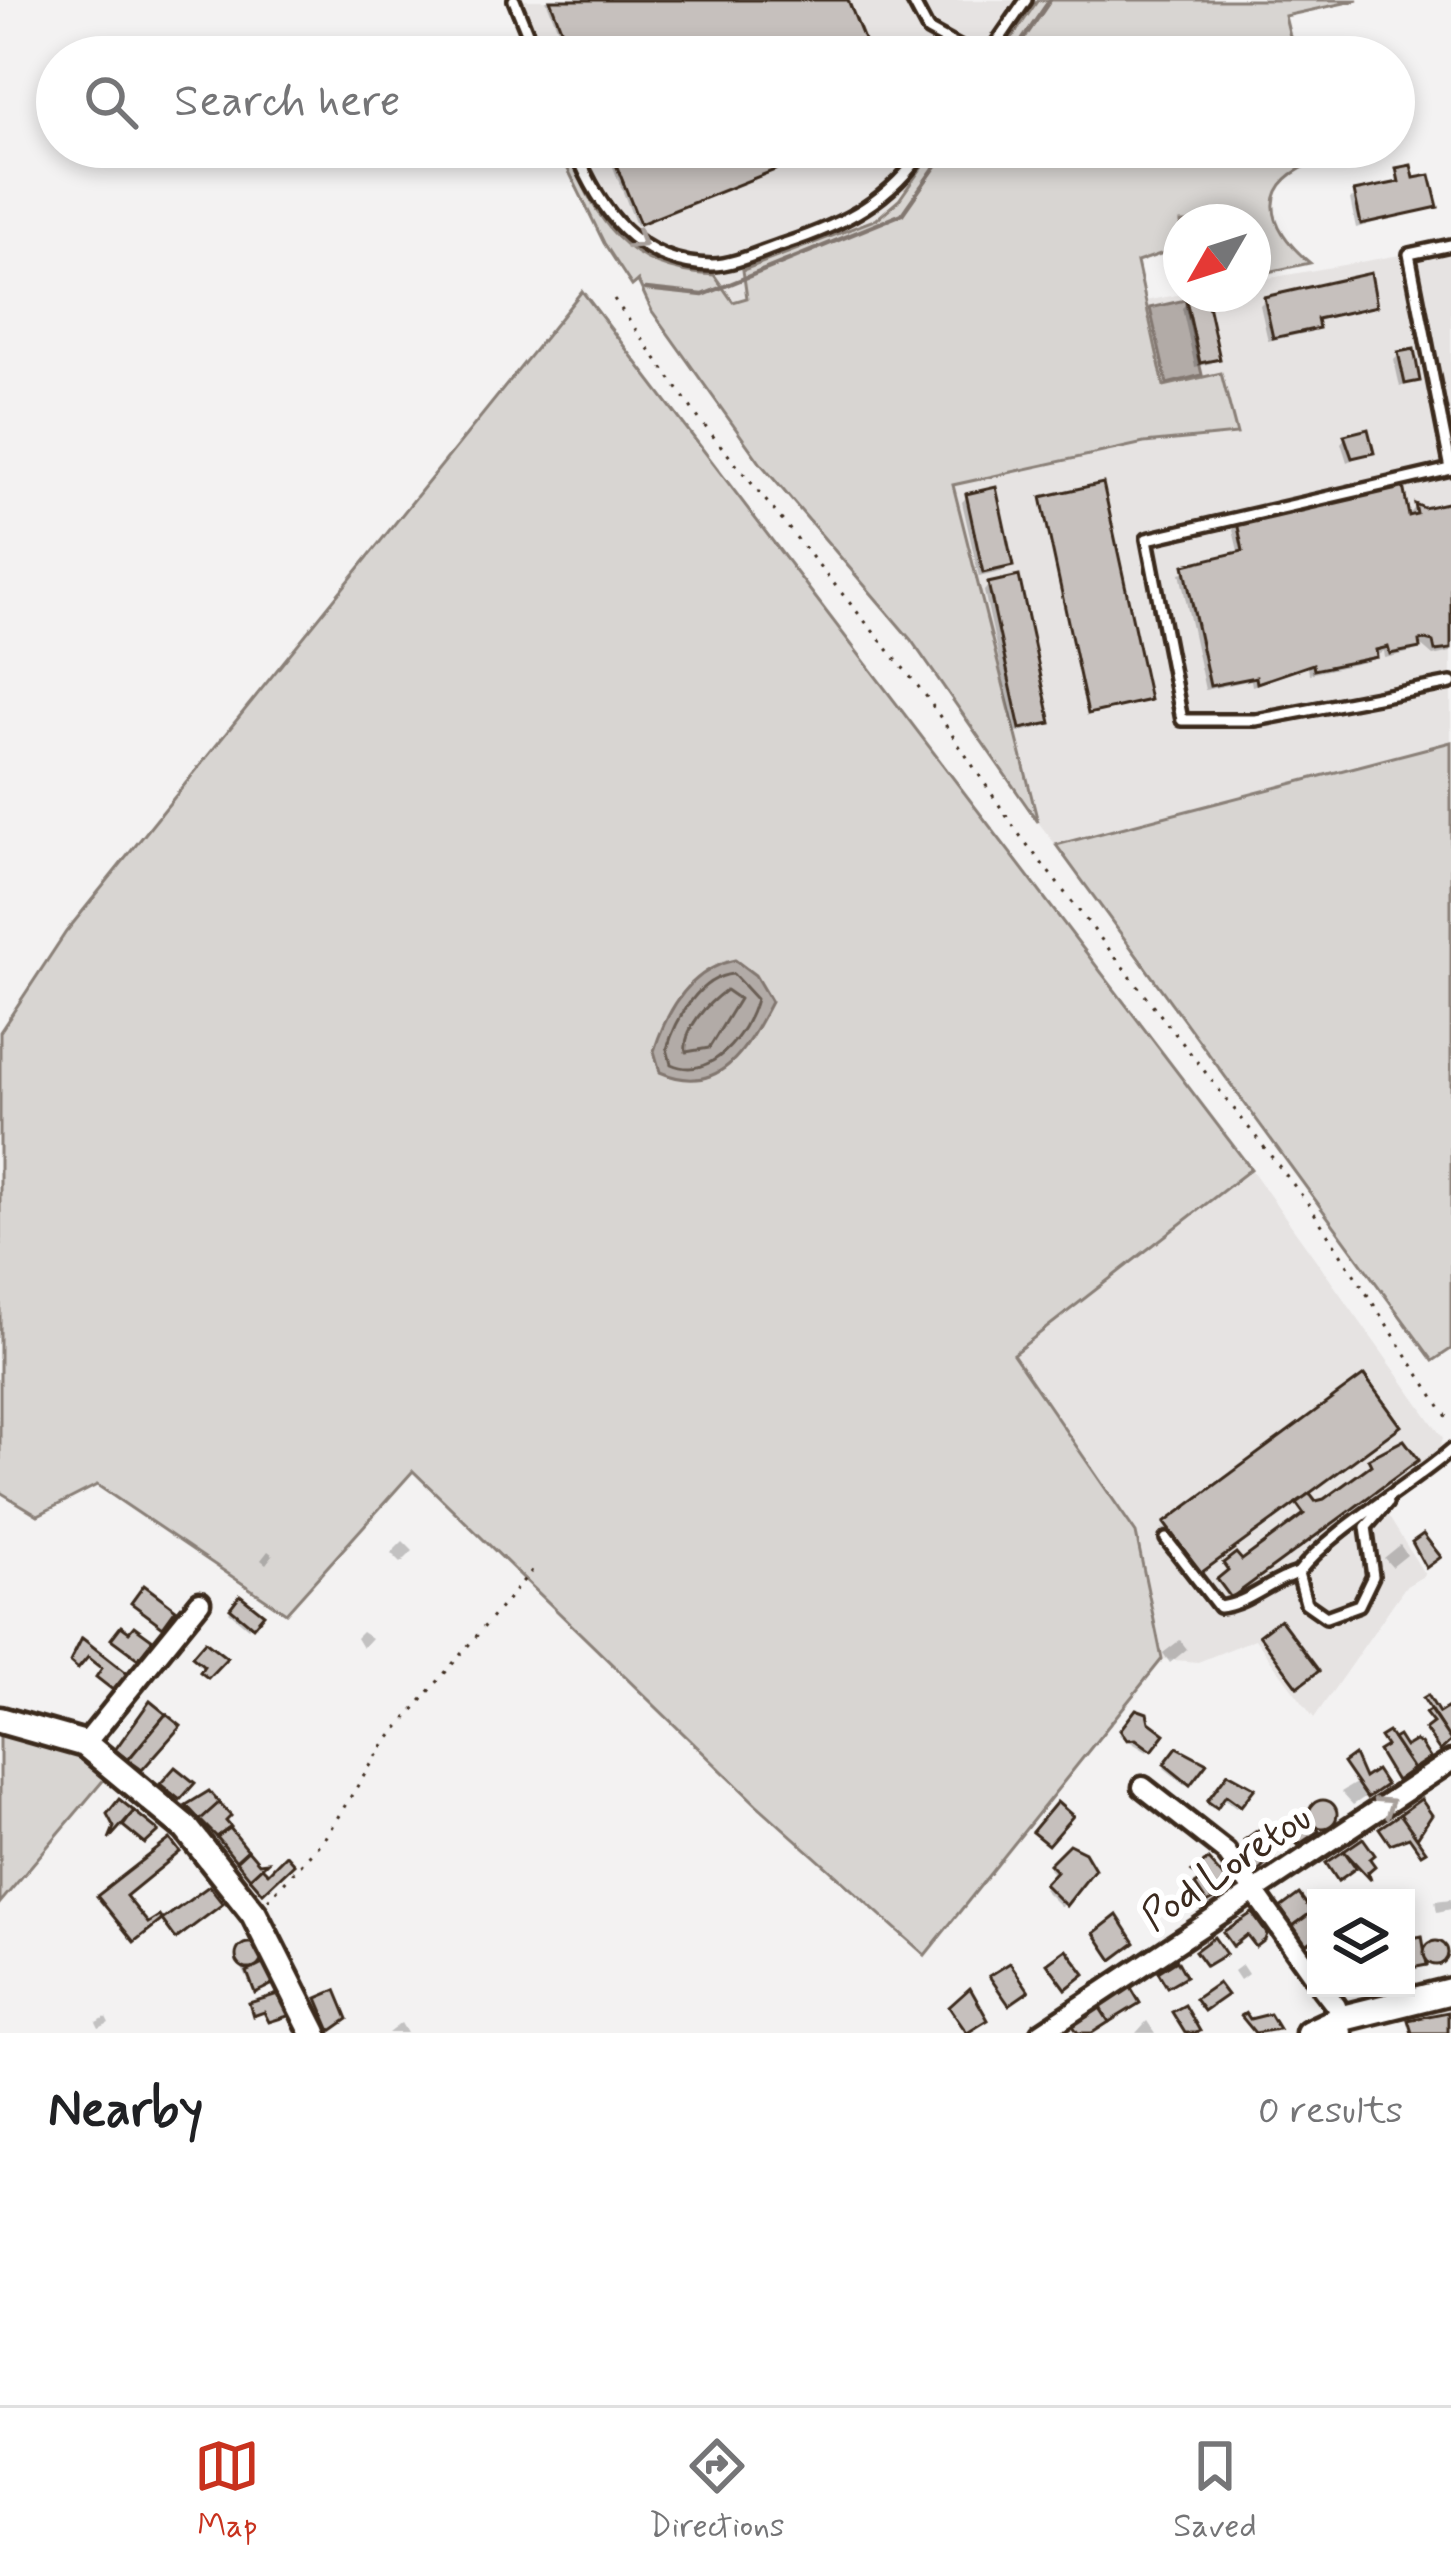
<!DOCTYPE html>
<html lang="en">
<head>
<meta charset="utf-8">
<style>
	body { margin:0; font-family:Mynerve,sans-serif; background:#f6f6f6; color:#202124 }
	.controls { position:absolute; right:36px; bottom:36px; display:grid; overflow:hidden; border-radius:0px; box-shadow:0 6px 18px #0003 }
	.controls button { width:108px; height:108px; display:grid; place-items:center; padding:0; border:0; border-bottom:3px solid #e0e0e0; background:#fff; color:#202124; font:60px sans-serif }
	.compass { position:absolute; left:1163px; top:204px; width:108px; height:108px; border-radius:50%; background:#fff; box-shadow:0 6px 18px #0003; rotate:231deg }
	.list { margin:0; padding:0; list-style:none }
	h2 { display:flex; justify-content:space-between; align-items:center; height:156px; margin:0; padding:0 48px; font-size:51px }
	h2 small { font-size:39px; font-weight:400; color:#757577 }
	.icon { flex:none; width:66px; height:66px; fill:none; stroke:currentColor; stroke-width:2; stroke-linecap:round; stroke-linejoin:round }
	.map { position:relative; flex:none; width:1451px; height:2033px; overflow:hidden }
	.search { position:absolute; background:#fff; box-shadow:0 6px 18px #0003; left:36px; right:36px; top:36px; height:132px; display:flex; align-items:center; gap:30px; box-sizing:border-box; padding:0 42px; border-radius:66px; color:#757577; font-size:45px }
	.sheet { height:372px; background:#fff }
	nav { display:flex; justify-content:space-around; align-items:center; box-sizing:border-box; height:168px; border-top:3px solid #e0e0e0; background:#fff; font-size:33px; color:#757577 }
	nav a { display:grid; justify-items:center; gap:6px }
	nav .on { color:#c8321e }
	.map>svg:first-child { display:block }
</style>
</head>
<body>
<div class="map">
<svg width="1451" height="2033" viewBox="0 0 1451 2033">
	<rect width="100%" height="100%" fill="#f3f2f2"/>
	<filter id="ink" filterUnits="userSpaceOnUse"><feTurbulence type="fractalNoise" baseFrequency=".00833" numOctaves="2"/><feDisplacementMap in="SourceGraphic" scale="24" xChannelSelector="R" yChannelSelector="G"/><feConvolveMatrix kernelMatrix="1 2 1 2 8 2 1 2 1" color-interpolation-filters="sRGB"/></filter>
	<g filter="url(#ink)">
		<g fill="#e6e3e2">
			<path d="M505,0H1038L999,57H528Z"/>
			<path d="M566,147H936L899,200L877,219L744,270L748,299L733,302L714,275L667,268L614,238L588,201Z"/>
			<path d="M1451,246V742L1056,845L1038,822L953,485L1144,443L1237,434L1164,387L1145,301L1182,294H1253V281Z"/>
			<path d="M1251,1169L1443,1438L1440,1447L1377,1498L1425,1575L1405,1587L1314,1718L1255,1639L1198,1662L1162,1659L1136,1533L1013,1354Z"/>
		</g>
		<g fill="#d8d5d2" stroke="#8a8078" stroke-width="3">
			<path d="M1038,0H1358L1285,16L1295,57H999Z"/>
			<path d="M557,147H566C597,221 624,271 714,275L733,302L747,298L743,270L877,219L899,200L936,147H1318L1321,160C1256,182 1264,224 1310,263L1259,274L1253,222H1181V247L1137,262L1164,386L1221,373L1237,434L1144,443L953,485L1038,822L911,640L761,464L652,311L638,281L632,286L604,243Z"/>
			<path d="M582,291L1251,1169L1013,1354L1136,1533L1162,1659L925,1955L756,1804L413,1471L286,1613L97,1485L38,1515L0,1492V1032L66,932Z"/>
			<path d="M1451,742V1349L1433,1361L1056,845Z"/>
			<path d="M0,1727L83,1746L107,1776L0,1903Z"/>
		</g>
		<g fill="#b2aba7" stroke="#827770" stroke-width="3">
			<path d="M1185,300L1202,375L1167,384L1150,308Z"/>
			<path d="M735,960L755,975L771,1002C746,1050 720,1098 660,1072L654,1051C667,1010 691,969 735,960Z"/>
		</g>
		<g fill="#0003">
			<path d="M546,0H845L868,57H569Z"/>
			<path d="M605,147H831L636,225Z"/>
			<path d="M1398,171L1434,206L1356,228L1350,199L1395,186Z"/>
			<path d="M1265,300L1374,305L1315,322L1311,332L1268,341L1260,305Z"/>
			<path d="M1187,303L1217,358L1212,363L1195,367L1182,308Z"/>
			<path d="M1399,355L1417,380L1400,387L1394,360Z"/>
			<path d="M1346,437L1370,452L1347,462L1341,443Z"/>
			<path d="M967,497L1010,566L1005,571L979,577L962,502Z"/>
			<path d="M1451,502V652L1433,656L1419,644L1412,652L1385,658L1384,651L1369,661L1309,674L1308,667L1252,686L1251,680L1205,690L1180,573L1239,555L1233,530L1238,525L1406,517L1416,507L1424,511Z"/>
			<path d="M989,585L1048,722L1043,727L1015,733L984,591Z"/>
			<path d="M1403,1444L1415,1459L1229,1596L1218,1581L1305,1517L1295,1502L1195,1576L1161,1530L1306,1494L1314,1504L1325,1502L1372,1468L1369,1462Z"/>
			<path d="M403,1541L413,1551L401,1563L391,1553Z"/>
			<path d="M1400,1545L1407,1555L1392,1567L1384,1558Z"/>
			<path d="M268,1551L273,1555L266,1564L261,1560Z"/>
			<path d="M240,1599L260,1614L248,1628L229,1612Z"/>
			<path d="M362,1632L371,1638L362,1648L356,1638Z"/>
			<path d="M1180,1640L1187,1649L1170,1663L1163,1653Z"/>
			<path d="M1137,1712L1160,1735L1147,1752L1119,1735Z"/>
			<path d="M1177,1751L1202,1764L1185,1785L1164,1768Z"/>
			<path d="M1353,1760L1362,1783L1383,1785L1353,1805L1341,1792L1356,1783L1344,1765Z"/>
			<path d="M1228,1777L1250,1789L1236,1807L1221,1796L1212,1808L1207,1805Z"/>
			<path d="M1322,1802L1336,1817L1297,1844L1289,1833L1297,1827L1293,1821L1304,1814L1307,1820Z"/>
			<path d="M188,1807L222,1820L268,1878L290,1864L260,1891Z"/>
			<path d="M1070,1847L1091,1868L1061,1907L1043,1889L1056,1876L1049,1869Z"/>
			<path d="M1451,1899V1909L1437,1912L1435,1901Z"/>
			<path d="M1406,1942L1421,1949L1443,1945L1446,1960L1406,1968Z"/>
			<path d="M253,1946L272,1982L254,1991L236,1957L238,1950Z"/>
			<path d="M1242,1965L1248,1974L1240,1980L1234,1971Z"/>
			<path d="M106,2017L109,2023L99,2028L96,2022Z"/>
			<path d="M1147,2021L1155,2033H1136L1145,2023Z"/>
			<path d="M401,2023L407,2033H388Z"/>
		</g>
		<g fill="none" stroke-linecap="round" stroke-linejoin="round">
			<g stroke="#6b5e55" stroke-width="3">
				<path d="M733,974L756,999C747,1034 711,1082 671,1064L667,1049C676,1019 699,977 733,974Z"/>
				<path d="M726,990L739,999L709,1048L686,1052C683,1028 707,1004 726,990Z"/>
			</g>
			<g stroke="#827770" stroke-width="4.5">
				<path d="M1011,57L1050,0"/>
				<path d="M646,289L703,295L902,214L949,147"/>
			</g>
		</g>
		<g fill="#c6c0bd" stroke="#3b2a1e" stroke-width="3">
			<path d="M550,0H848L871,57H572Z"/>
			<path d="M609,147H832L640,224Z"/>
			<path d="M1411,165L1414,178L1430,175L1438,207L1361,224L1354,191L1399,182L1396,168Z"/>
			<path d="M1371,273L1377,306L1317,319L1319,328L1273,338L1264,297Z"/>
			<path d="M1206,296L1220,359L1200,363L1186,300Z"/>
			<path d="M1414,349L1420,381L1405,384L1398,352Z"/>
			<path d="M1368,429L1374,453L1352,458L1344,435Z"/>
			<path d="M1103,483L1150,700L1088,714L1041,497Z"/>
			<path d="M1403,486L1409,516L1417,514L1415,504L1424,508L1451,502V649L1435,651L1433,642L1425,640L1419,641L1420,648L1390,654L1388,647L1376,650L1377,657L1314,670L1313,664L1257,683L1256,677L1210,686L1184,565L1243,551L1237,522Z"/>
			<path d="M996,487L1013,566L983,573L966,494Z"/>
			<path d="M1019,576L1051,723L1020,729L988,583Z"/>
			<path d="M1364,1375L1401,1426L1201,1573L1164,1523Z"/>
			<path d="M1404,1440L1419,1460L1231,1598L1217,1579L1228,1570L1223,1563L1236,1553L1242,1560L1304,1514L1296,1503L1310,1493L1316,1501L1324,1499L1371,1465L1368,1459Z"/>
			<path d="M1423,1534L1441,1557L1426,1568L1412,1542Z"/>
			<path d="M144,1585L176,1609L163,1627L131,1603Z"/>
			<path d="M240,1595L264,1614L253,1627L230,1608Z"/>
			<path d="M1280,1619L1319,1671L1298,1687L1259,1635Z"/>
			<path d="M121,1626L129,1632L134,1626L153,1640L138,1659L111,1639Z"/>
			<path d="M82,1638L128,1674L114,1691L96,1677L102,1668L88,1657L78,1669L70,1662Z"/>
			<path d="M205,1641L227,1658L208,1678L200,1672L204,1666L192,1656Z"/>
			<path d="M1428,1695L1439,1713L1447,1708L1451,1713V1741L1423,1698Z"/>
			<path d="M150,1701L166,1714L128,1760L115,1750Z"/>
			<path d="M1136,1709L1147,1713L1149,1722L1165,1734L1152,1751L1136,1739L1127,1740L1120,1730Z"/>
			<path d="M1430,1710L1451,1741L1440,1751L1425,1729L1433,1723L1425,1713Z"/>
			<path d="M166,1714L181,1726L142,1770L128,1760Z"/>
			<path d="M1388,1732L1413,1769L1396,1781L1378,1751L1386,1746L1380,1737Z"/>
			<path d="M1398,1736L1405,1747L1415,1741L1421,1744L1430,1758L1413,1769L1393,1739Z"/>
			<path d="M1177,1747L1207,1763L1190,1785L1164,1764Z"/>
			<path d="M1354,1755L1364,1778L1376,1770L1386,1785L1367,1798L1343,1763Z"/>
			<path d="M175,1767L195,1783L180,1800L160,1784Z"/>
			<path d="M1228,1773L1255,1788L1241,1806L1226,1795L1217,1808L1207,1801Z"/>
			<path d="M209,1791L219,1803L200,1820L186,1805Z"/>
			<path d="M119,1799L134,1811L109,1839L114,1827L107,1814Z"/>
			<path d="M1421,1799L1432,1815L1417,1838L1400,1814Z"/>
			<circle cx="1323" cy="1814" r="14"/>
			<path d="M1057,1802L1073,1816L1048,1845L1032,1832Z"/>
			<path d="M219,1803L231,1816L226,1821L231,1827L217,1837L200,1820Z"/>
			<path d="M1304,1810L1319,1831L1298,1845L1287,1830Z"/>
			<path d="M134,1811L159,1831L145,1844L123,1826Z"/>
			<path d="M1400,1814L1426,1851L1421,1854L1409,1837L1390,1844L1379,1828Z"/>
			<path d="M230,1828L248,1850L236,1861L217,1837Z"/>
			<path d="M1261,1828L1274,1856L1255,1875L1239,1854L1249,1847L1244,1840Z"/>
			<path d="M1363,1838L1375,1855L1370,1859L1375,1866L1368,1872L1371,1880L1344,1851Z"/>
			<path d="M170,1839L180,1852L126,1896L148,1923L159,1916L162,1920L134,1942L97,1896Z"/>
			<path d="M1069,1844L1085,1852L1095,1869L1066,1906L1044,1884L1056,1871L1049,1864Z"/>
			<path d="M248,1850L259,1863L267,1862L250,1878L236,1861Z"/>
			<path d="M1344,1851L1356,1868L1338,1881L1326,1863Z"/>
			<path d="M286,1855L294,1864L263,1893L250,1878L262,1867L268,1873Z"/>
			<path d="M1208,1860L1233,1888L1207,1903L1195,1885L1203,1880L1192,1872Z"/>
			<path d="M209,1886L223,1904L176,1939L162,1920Z"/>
			<path d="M1299,1894L1312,1912L1293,1926L1280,1908Z"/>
			<path d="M1312,1912L1316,1938L1306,1945L1293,1926Z"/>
			<path d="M1252,1913L1267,1934L1265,1940L1256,1947L1247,1935L1233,1946L1223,1932Z"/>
			<path d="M1117,1915L1135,1943L1112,1960L1094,1933Z"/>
			<path d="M1422,1936L1427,1965L1406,1969V1939Z"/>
			<path d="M1214,1937L1226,1954L1206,1966L1195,1951Z"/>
			<circle cx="1436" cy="1953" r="12"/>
			<circle cx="249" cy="1956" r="13"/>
			<path d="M1066,1949L1085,1974L1066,1989L1047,1963Z"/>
			<path d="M1177,1960L1186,1976L1167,1987L1158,1972Z"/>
			<path d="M265,1963L275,1983L255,1993L247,1972Z"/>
			<path d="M1010,1963L1029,1991L1009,2005L989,1976Z"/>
			<path d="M1218,1983L1227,1995L1204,2011L1195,1999Z"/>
			<path d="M1130,1986L1140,2003L1109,2022L1098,2005Z"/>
			<path d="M970,1988L988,2020L967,2033L949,2007Z"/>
			<path d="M336,1990L348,2019L331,2031L317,1998Z"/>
			<path d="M281,1993L291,2015L269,2022L264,2012L253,2016L249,2003Z"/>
			<path d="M1098,2005L1109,2022L1092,2033H1078L1071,2023Z"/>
			<path d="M1185,2005L1200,2031L1196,2033H1185L1172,2012Z"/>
			<path d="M1448,2012V2033H1412L1408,2020Z"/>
			<path d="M1246,2013L1250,2019L1270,2014L1279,2029L1255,2033L1241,2016Z"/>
		</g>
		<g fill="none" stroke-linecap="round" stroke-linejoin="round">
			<defs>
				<g id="service">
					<path d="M514,0L537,57"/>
					<path d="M912,0L928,30L977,57"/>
					<path d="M987,57L1026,0"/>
					<path d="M574,147C599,210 637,264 712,265C734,265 762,251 784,244C845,224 890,201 926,147"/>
					<path d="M1451,245L1409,254L1451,469L1147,539L1182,720H1256L1451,683"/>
					<path d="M1387,1503L1366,1527L1373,1576L1359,1605L1326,1617L1306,1603L1298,1573C1333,1528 1405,1490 1451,1450"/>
					<path d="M1166,1539L1219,1607C1249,1604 1269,1581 1298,1573"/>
				</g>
				<g id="minor">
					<path d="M85,1744L200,1602"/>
					<path d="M1143,1787L1226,1852L1316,1979"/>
					<path d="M1322,1988L1336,2006L1342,2033"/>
					<path d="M1041,2033L1451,1761"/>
				</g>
				<g id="tertiary">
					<path d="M0,1720L85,1744L186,1828L254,1914L314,2033"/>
					<path d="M1309,2033L1339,2019L1451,1991"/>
				</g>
			</defs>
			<use href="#service" stroke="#3b2a1e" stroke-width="18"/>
			<use href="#minor" stroke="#3b2a1e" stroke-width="27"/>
			<use href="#tertiary" stroke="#3b2a1e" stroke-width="33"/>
			<g stroke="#3b2a1e" stroke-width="3" stroke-dasharray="3 9" stroke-linecap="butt">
				<path d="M614,299L699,419L926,696L1018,833L1307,1202L1451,1423"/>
				<path d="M268,1900L324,1839L382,1747L535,1567"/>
			</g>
			<use href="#service" stroke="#fff" stroke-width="9"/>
			<use href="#minor" stroke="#fff" stroke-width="18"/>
			<use href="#tertiary" stroke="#fff" stroke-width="24"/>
		</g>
		<defs><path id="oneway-chevron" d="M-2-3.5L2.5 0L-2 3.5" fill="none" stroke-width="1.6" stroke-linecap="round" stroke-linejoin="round" transform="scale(3)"/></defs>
		<g stroke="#a79f9a">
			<use href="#oneway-chevron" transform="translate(638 241) rotate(32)"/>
			<use href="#oneway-chevron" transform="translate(1386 1805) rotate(-34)"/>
		</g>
	</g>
	<g text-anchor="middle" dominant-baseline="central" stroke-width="12" stroke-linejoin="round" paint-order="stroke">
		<g font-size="42" fill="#3b2a1e" stroke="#fff">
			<text transform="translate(1227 1868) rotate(-34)">Pod Loretou</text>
		</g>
	</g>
</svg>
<div class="controls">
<button><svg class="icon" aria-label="layers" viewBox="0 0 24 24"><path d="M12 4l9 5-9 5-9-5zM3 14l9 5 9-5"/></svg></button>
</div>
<svg class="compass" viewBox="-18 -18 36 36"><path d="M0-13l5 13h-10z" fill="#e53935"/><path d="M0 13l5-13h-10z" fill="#757577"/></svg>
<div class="search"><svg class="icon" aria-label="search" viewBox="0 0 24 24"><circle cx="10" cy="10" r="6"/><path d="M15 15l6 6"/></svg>Search here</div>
</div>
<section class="sheet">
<h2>Nearby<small>0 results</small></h2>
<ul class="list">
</ul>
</section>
<nav>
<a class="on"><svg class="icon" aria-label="map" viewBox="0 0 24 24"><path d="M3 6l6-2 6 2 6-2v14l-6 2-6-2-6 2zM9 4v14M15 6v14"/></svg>Map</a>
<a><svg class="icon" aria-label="directions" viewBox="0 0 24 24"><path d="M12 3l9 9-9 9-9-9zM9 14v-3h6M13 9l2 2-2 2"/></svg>Directions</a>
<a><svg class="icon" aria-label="saved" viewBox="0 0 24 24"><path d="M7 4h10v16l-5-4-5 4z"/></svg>Saved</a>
</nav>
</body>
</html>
